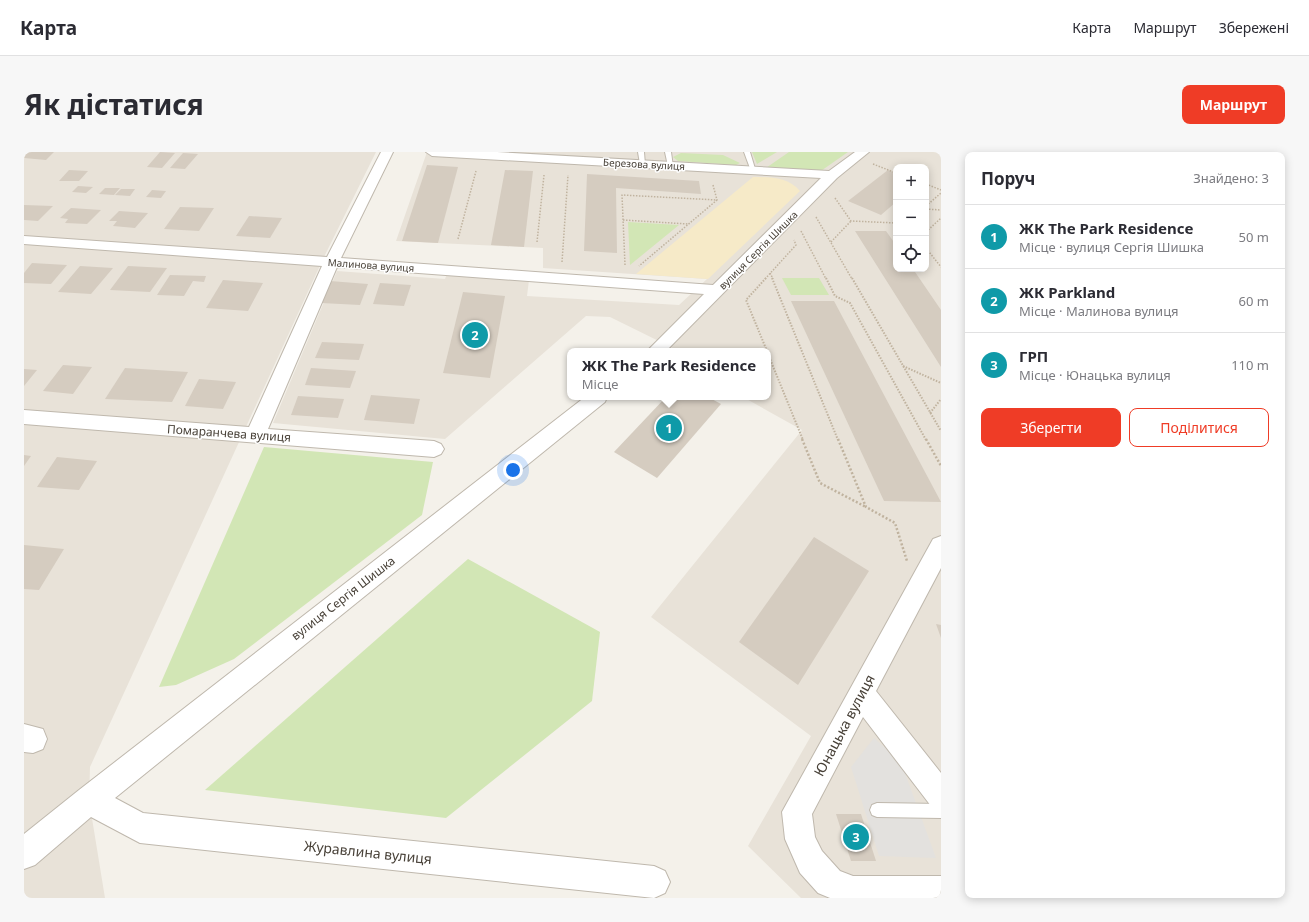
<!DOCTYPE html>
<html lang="uk">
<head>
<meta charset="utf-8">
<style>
	body { margin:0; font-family:"Noto Sans",sans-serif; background:#f7f7f7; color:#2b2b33 }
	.controls { position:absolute; right:12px; top:12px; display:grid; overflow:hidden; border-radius:8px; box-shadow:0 2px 10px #0003 }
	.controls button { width:36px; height:36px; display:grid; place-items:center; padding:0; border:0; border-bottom:1px solid #e1e1e2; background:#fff; color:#2b2b33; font:20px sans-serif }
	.you { position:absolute; left:489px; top:318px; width:14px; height:14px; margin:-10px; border:3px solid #fff; border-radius:50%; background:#1a73e8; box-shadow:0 0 0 6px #1a73e833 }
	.badge { display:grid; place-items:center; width:26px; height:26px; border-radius:50%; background:#ef3c26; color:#fff; font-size:13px; font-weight:700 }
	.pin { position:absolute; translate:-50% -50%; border:2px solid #fff; box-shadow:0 1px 4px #0006 }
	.popup { position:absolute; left:543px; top:196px; width:204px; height:52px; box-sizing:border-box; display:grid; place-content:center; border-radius:8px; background:#fff; filter:drop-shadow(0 1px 3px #0005); font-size:13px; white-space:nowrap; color:#7c7c81 }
	.popup b { font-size:15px; color:#2b2b33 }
	.popup::after { content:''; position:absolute; left:50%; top:100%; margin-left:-8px; border:8px solid transparent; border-top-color:#fff }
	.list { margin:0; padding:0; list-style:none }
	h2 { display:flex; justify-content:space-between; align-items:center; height:52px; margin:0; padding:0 16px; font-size:17px }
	h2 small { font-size:13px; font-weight:400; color:#7c7c81 }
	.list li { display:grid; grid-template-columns:26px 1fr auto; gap:12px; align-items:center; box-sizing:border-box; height:64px; padding:0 16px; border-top:1px solid #e1e1e2 }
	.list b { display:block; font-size:15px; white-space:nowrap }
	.list p { margin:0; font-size:13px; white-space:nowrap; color:#7c7c81 }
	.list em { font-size:13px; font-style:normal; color:#7c7c81 }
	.actions { display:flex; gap:8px; padding:12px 16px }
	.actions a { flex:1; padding:9px 0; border:1px solid #ef3c26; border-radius:8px; text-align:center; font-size:14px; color:#ef3c26 }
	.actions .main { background:#ef3c26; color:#fff }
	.icon { flex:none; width:22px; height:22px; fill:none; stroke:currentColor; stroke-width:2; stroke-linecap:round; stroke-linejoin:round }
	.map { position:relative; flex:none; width:917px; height:746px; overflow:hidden; border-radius:8px }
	header { display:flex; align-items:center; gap:24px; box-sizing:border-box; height:56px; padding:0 20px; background:#fff; border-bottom:1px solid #e1e1e2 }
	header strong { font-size:19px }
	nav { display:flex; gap:22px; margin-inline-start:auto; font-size:14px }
	.intro { display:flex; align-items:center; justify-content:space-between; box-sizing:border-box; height:96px; padding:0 24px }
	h1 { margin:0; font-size:28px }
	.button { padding:10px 18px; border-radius:8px; background:#ef3c26; color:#fff; font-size:14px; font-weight:700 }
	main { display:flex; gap:24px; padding:0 24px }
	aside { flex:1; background:#fff; border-radius:8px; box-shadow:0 2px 10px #0003 }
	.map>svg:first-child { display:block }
</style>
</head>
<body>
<header>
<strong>Карта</strong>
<nav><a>Карта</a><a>Маршрут</a><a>Збережені</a></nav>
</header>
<div class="intro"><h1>Як дістатися</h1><a class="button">Маршрут</a></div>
<main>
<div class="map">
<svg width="917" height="746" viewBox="0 0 917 746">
	<rect width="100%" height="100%" fill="#f4f1ea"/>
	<g fill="#e8e2d8" fill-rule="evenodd">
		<path d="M0,0H352L299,107L66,615L65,648L81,746H0Z"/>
		<path d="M403,0H917V746H777L724,694L787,584L627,465L778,278L719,245H744V199H655L586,165L562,164L421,287L249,271L313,119L421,127L423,122L505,128L503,144L655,153L683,127L519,116V96L372,89ZM872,15H902V117H872Z"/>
	</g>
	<g fill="#d2e6b5">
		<path d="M728,0H753L733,12Z"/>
		<path d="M765,0H824L794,21L739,18Z"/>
		<path d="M657,1L699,3L716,11L712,13L654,9L649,5Z"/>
		<path d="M604,70L655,73L606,113Z"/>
		<path d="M758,126H795L805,143H767Z"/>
		<path d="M240,295L409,310L398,363L210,507L152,533L135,535Z"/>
		<path d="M444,407L576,480L568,549L422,666L181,638Z"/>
	</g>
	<path fill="#f6eac8" d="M729,25C746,25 764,25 776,39L684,127L612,122Z"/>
	<path fill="#e3e1de" d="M850,586L877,610L912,706L855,704L827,615Z"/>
	<g fill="#d5ccc0">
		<path d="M2,0H30L22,8L0,6Z"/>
		<path d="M136,0L151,1L138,16L123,15Z"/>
		<path d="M159,1L174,2L161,17L146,16Z"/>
		<path d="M403,13L434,15L414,91L378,89Z"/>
		<path d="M45,18L64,19L55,29H35Z"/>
		<path d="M481,18L509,19L500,95L467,93Z"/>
		<path d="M864,18L872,21V50L857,63L824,49Z"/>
		<path d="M563,22L675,29L677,42L592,36L593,101L560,99Z"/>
		<path d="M54,34L69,35L62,41L48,40Z"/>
		<path d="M81,36H96L90,43L75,42Z"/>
		<path d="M97,37H111L106,44L91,43Z"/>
		<path d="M128,38L142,39L137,46L122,45Z"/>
		<path d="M0,53L29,54L14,69L0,68Z"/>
		<path d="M156,55L190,56L175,79L140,77Z"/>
		<path d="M47,56L77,58L63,72L41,71L44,67L36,66Z"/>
		<path d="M95,59L124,61L111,76L89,74L93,69H85Z"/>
		<path d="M225,64L258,66L246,86L212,84Z"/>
		<path d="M831,79H862L872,93V117H889L917,158V215Z"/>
		<path d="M8,111L43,113L27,132L0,131V121Z"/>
		<path d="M56,114L89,116L67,142L34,140Z"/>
		<path d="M104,114L143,116L126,140L86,138Z"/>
		<path d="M146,123L182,124L180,130L169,129L160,144L133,143Z"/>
		<path d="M199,128L239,131L224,159L182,156Z"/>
		<path d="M306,129L344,132L336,153L297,151Z"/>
		<path d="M356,131L387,133L380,154L349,152Z"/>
		<path d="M439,140L481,144L466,226L419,221Z"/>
		<path d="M767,149H810L917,350L860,349Z"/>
		<path d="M298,190L340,192L335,208L291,206Z"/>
		<path d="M39,213L68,215L49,242L19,239Z"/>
		<path d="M101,216L164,220L148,250L81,247Z"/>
		<path d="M287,216L332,219L326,236L281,233Z"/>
		<path d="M0,217L13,218L0,234Z"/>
		<path d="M175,227L212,230L199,257L161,254Z"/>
		<path d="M347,243L396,247L390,272L340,268Z"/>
		<path d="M274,244L320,247L314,266L267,263Z"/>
		<path d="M642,245H684L697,252L633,326L590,300Z"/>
		<path d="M0,303L7,304L0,314Z"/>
		<path d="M33,305L73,309L55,338L13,335Z"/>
		<path d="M790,385L845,419L774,533L715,490Z"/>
		<path d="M0,393L40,397L15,438L0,437Z"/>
		<path d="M912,472L917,473V486Z"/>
		<path d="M812,662H837L852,709H827Z"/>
	</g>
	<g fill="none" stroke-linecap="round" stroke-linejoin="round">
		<defs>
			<g id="lane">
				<path d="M614,0H620L621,13L616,12Z"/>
				<path d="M641,0H647L649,15L644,14Z"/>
				<path d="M720,0H726L732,20L727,19Z"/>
				<path d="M853,651L917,652V666L853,665L848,663L846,658L848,653Z"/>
			</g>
			<g id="street">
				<path d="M357,0H369L317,106L689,133L797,26L408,4L402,0H473L805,19L831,0H845L813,26L642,199H623L680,142L313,115L244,277L410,289L417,292L420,297L417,302L410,305L0,272V258L225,275L298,114L0,92V84L303,105Z"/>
				<path d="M561,245H583L581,250L91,646L119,661L630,714L641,719L646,730L641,741L630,746L116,691L67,665L11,713L0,717V682L55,638Z"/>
				<path d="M917,384V416L852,539L917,621V658L907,654L839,565L788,662L791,685L798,699L816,719L829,724H917V746H806L794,741L776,721L761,687L758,660L909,387Z"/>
				<path d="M0,572L19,577L23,587L19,597L9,601L0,600Z"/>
			</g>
		</defs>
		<use href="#lane" stroke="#bfb8ad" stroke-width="2"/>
		<use href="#street" stroke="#bfb8ad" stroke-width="2"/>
		<g stroke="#c0b39f" stroke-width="1.5" stroke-dasharray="1.5 1.5" stroke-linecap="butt">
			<path d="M849,12L872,21"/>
			<path d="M902,32L917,38"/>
			<path d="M689,33L693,48"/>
			<path d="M811,46L827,69L872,71"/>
			<path d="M902,54L917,41"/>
			<path d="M902,57L917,58"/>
			<path d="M792,65L828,127"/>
			<path d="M599,68L664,72"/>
			<path d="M777,79L802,127"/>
			<path d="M902,80L917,66"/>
			<path d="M434,87L452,19"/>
			<path d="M513,90L520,23"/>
			<path d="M807,90L827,69"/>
			<path d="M902,96L917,115"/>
			<path d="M538,110L544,23"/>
			<path d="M601,113L598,43L693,48L615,114"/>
			<path d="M746,121L749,127"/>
			<path d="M741,127L772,93L770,88"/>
		</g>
		<g stroke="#c0b39f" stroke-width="2" stroke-dasharray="1.5 1.5" stroke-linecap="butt">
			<path d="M742,126L722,148L743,199"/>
			<path d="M748,126L814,288"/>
			<path d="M802,126L811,144L826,151L902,288"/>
			<path d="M828,126L917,279"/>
			<path d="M744,202L779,288"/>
			<path d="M879,214L917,231"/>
			<path d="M906,261L917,247"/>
		</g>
		<g stroke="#c0b39f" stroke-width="2.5" stroke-dasharray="2 2" stroke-linecap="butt">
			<path d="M778,287L796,331L842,355"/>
			<path d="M814,287L842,355L871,371L883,409"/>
			<path d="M902,287L917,314"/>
		</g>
		<use href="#lane" fill="#fff" fill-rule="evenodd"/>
		<use href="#street" fill="#fff" fill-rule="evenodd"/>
	</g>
	<g text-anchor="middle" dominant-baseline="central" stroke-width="3" stroke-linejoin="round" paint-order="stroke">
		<g font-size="10" fill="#484138" stroke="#fff">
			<text transform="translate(620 12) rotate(3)">Березова вулиця</text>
			<text transform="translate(734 98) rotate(-45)">вулиця Сергія Шишка</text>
			<text transform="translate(347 113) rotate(4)">Малинова вулиця</text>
		</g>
		<g font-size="12" fill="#484138" stroke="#fff">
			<text transform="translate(205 281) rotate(4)">Помаранчева вулиця</text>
			<text transform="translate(319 446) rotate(-38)">вулиця Сергія Шишка</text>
		</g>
		<g font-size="14" fill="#484138" stroke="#fff">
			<text transform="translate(820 573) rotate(-62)">Юнацька вулиця</text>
			<text transform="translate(344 700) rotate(6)">Журавлина вулиця</text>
		</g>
	</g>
</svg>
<div class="controls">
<button>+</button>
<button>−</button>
<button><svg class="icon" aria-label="locate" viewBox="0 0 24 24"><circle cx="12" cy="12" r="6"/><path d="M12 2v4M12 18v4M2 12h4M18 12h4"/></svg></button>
</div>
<div class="you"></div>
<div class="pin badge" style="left:645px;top:276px;background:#0f9aa8">1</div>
<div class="popup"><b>ЖК The Park Residence</b>Місце</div>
<div class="pin badge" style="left:451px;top:183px;background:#0f9aa8">2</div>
<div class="pin badge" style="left:832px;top:685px;background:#0f9aa8">3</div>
</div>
<aside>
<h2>Поруч<small>Знайдено: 3</small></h2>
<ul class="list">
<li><span class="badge" style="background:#0f9aa8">1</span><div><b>ЖК The Park Residence</b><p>Місце · вулиця Сергія Шишка</p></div><em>50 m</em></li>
<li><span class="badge" style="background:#0f9aa8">2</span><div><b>ЖК Parkland</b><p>Місце · Малинова вулиця</p></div><em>60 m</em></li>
<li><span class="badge" style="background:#0f9aa8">3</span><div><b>ГРП</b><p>Місце · Юнацька вулиця</p></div><em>110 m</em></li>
</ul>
<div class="actions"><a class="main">Зберегти</a><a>Поділитися</a></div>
</aside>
</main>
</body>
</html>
